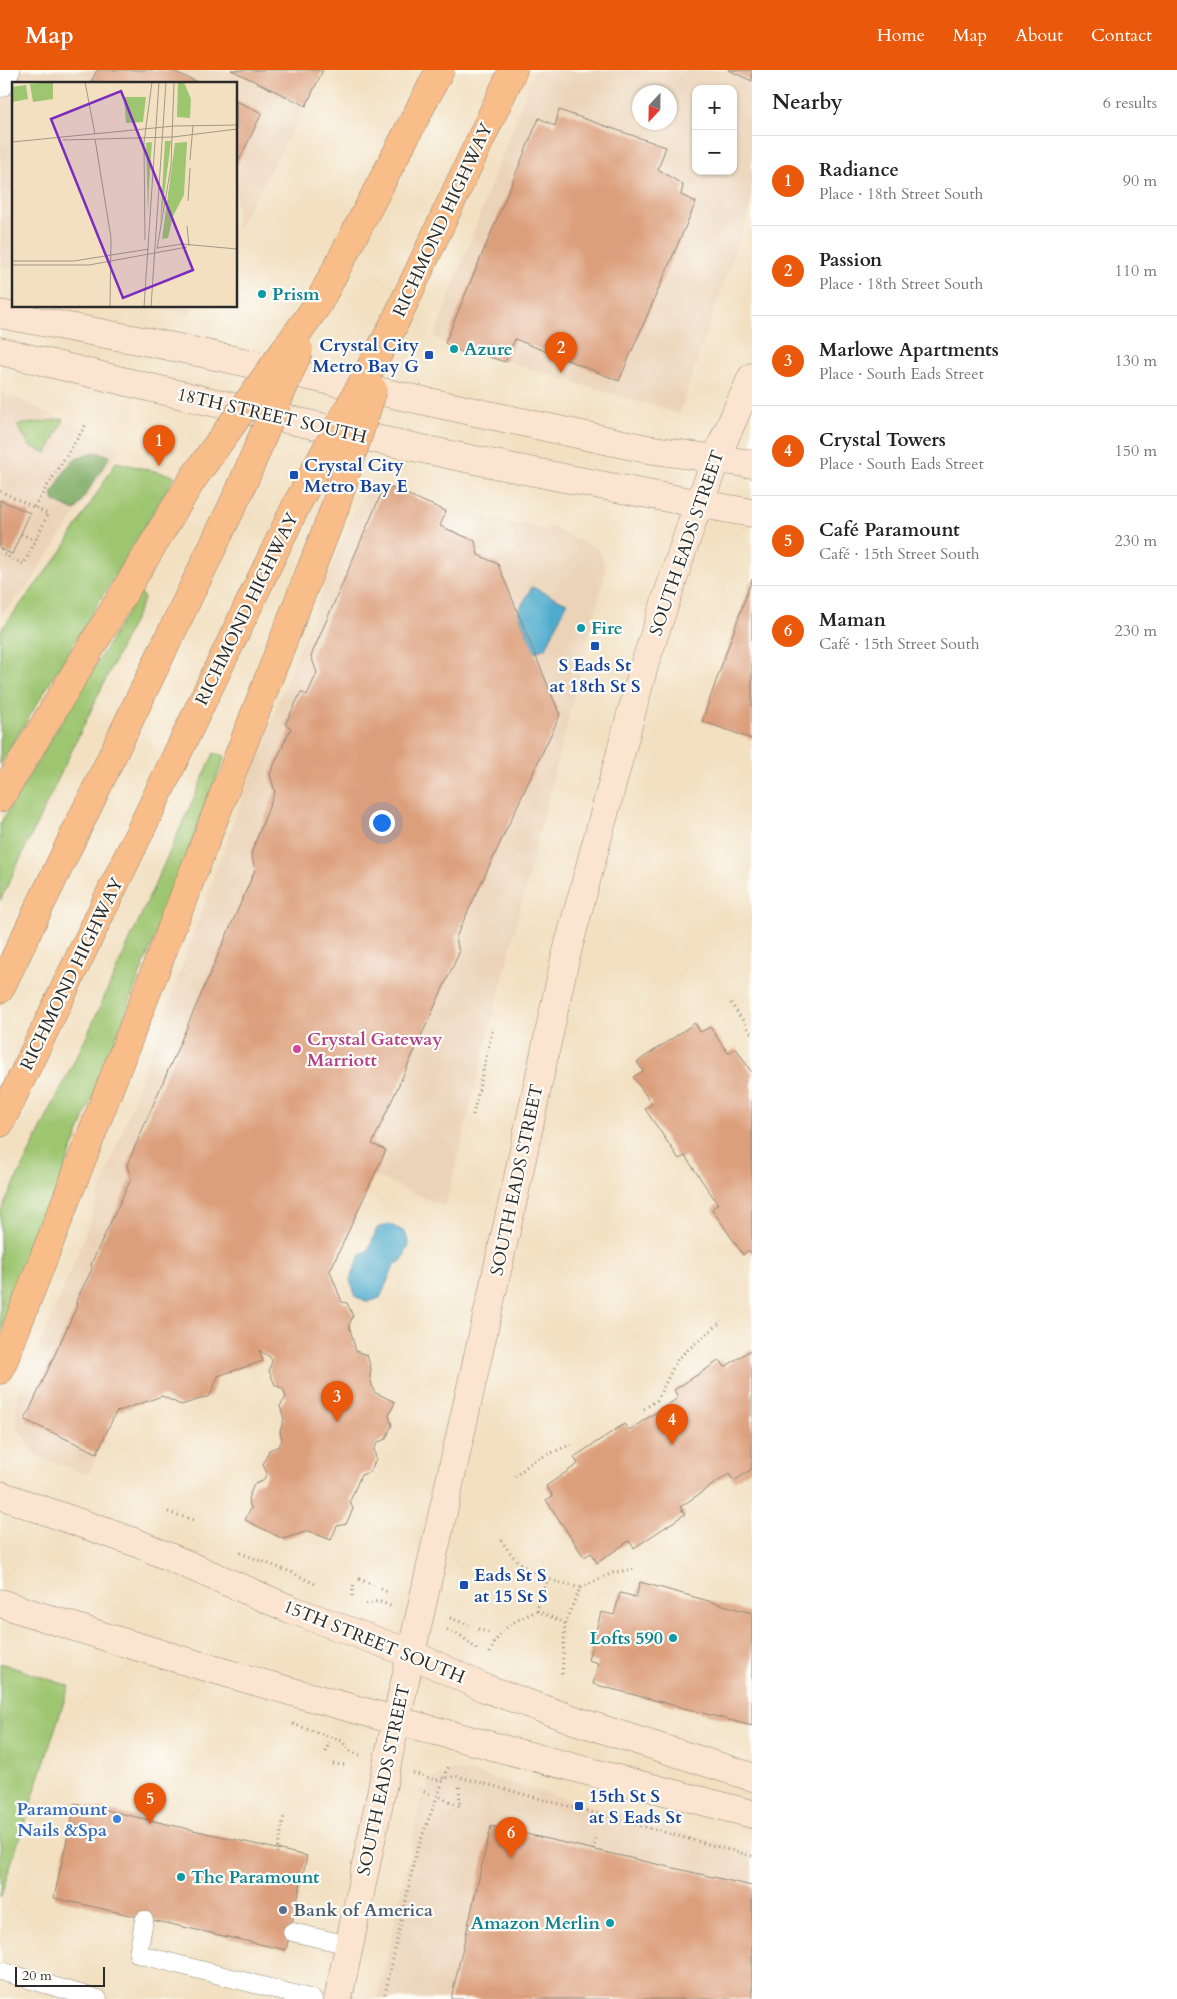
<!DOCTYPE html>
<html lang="en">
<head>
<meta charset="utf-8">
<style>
	body { margin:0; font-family:Cardo,serif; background:#f2f2f2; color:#222 }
	.controls { position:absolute; right:15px; top:15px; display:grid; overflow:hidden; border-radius:10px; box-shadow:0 1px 4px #0004 }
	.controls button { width:45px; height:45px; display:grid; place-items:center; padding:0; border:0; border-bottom:1px solid #e0e0e0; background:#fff; color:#222; font:25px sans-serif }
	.compass { position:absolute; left:632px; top:15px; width:45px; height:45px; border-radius:50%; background:#fff; box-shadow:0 1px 4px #0004; rotate:202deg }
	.scale { position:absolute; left:15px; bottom:12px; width:90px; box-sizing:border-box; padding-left:5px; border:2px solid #2b2b2b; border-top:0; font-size:14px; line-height:18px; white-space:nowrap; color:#2b2b2b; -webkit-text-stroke:4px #fdfcf7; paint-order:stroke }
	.you { position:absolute; left:381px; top:752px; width:18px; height:18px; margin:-12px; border:4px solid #fff; border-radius:50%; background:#1a73e8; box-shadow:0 0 0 8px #1a73e833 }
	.badge { display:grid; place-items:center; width:32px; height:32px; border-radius:50%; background:#ea580c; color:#fff; font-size:16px; font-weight:700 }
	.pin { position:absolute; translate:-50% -41px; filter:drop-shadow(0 1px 2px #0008) }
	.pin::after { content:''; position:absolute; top:26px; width:18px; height:15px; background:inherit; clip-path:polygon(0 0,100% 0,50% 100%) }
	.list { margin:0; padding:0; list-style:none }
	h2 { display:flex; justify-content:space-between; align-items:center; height:65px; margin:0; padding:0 20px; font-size:21px }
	h2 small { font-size:16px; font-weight:400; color:#767676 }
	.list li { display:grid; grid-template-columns:32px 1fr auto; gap:15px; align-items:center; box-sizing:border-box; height:90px; padding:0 20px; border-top:1px solid #e0e0e0 }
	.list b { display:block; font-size:19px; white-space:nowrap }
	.list p { margin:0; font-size:16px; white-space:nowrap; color:#767676 }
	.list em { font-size:16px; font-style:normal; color:#767676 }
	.map { position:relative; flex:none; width:752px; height:1929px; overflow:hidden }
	header { display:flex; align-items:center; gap:30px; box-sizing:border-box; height:70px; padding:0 25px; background:#ea580c; color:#fff }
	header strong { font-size:24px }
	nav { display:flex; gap:28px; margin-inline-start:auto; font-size:18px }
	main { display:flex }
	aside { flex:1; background:#fff }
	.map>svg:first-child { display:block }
</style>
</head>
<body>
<header>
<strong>Map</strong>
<nav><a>Home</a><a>Map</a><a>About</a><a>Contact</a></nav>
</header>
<main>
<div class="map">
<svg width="752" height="1929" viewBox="0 0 752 1929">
	<rect width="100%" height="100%" fill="#fdfcf7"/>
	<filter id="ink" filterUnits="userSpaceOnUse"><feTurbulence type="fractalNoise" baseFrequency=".02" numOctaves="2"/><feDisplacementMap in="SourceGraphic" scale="10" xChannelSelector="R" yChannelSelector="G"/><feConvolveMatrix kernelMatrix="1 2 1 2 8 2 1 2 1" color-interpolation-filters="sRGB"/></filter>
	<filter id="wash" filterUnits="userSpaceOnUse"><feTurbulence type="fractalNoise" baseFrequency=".0096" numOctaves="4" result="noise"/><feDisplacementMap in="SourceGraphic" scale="20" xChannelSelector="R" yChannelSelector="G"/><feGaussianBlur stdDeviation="1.12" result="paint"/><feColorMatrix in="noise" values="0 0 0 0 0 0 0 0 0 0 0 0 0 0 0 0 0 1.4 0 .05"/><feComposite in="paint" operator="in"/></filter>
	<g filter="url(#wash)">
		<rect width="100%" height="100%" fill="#f2e0c1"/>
		<g fill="#ebd3b8" fill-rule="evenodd">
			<path d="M0,0H323L306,36L236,161V14H14V199L0,196Z"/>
			<path d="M534,0H752V132L679,344L445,273L434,267ZM696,19H733V101H696ZM640,22H670V52H640Z"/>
			<path d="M154,236H194L189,245Z"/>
			<path d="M0,321L122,377L38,499L33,510L0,545Z"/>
			<path d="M370,418L484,445L495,451L502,448L518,455L526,452L544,460L551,457L599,480L606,499L445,1137L374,1105L330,1200L342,1232L256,1272L263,1291L218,1306L210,1326L181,1335L162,1326L116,1342L88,1405L39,1387L29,1376L17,1355L16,1337L20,1321L78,1184L260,679L353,443Z"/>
			<path d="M451,1700L472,1702L752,1782V1929H378L420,1733L431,1710Z"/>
		</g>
		<g fill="#9ec671" stroke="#64784e">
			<path d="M64,349L47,383L30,376L17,355Z"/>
			<path d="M116,392L175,406L0,695V561L61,482Z"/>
			<path d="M140,521L144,529L0,831V754Z"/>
			<path d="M214,683L225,686L0,1265V1143L89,961Z"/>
			<path d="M0,1593L69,1616L0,1828Z"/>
		</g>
		<path fill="#7eab63" stroke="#546b47" d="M96,382L110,386L75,441L54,431L52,425C65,401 67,387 96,382Z"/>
		<g fill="#4fabcd" stroke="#3d6b7c">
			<path d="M532,517L567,533L546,578L535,582L518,542Z"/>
			<path d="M389,1154L405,1162L409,1175L401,1192L395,1194L380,1228L368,1232L356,1227L350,1210L361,1184L368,1181L377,1158Z"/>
		</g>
		<g id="blocks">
			<g fill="#dc9f7c">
				<path d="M97,0H171L201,14H90Z"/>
				<path d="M231,0H323L306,36Z"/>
				<path d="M728,0H752V11Z"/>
				<path d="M236,31L262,43L236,97Z"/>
				<path d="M559,40L666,77L658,99L683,115L681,125L696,132L619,311L515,269L505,292L474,282L467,285L445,273L539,48L555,56Z"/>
				<path d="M385,415L446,441L440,456L475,471L478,485L498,494L560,645L456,867L459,883L372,1074L386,1080L330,1201L342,1232L347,1233L353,1246L349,1255L356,1281L367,1285L371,1299L370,1307L374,1322L395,1332L389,1346L392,1355L386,1369L378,1372L374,1379L376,1389L370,1402L361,1405L350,1431L353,1439L346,1454L337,1456L331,1470L308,1461L283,1469L245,1450L251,1438L248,1429L254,1414L263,1411L267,1403L263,1395L269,1380L279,1376L282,1370L280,1361L284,1349L280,1336L286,1327L283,1319L275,1315L269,1301L272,1291L270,1287L259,1280L263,1291L218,1306L210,1326L181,1335L162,1326L116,1342L97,1383L25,1350L77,1236L76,1231L92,1199L91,1194L131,1109L127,1095L255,800L251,783L275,722L270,704L291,658L285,655L301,622L307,625L317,603L311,586Z"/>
				<path d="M0,430L30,443L12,484L0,479Z"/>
				<path d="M752,509V669L702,651Z"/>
				<path d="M695,953L700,962L710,957L728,983L736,978L752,1003V1184L749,1180L743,1185L712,1139L718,1134L685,1086L679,1089L645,1039L652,1034L633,1007L643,1001L637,992Z"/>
				<path d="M752,1279V1399L734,1411L729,1404L680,1437L685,1444L634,1478L629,1471L597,1493L591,1483L584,1487L546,1430L553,1426L546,1416L578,1394L574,1387L624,1354L629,1360L678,1328L674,1320L720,1290L725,1297Z"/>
				<path d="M640,1512L752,1543V1656L593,1614L598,1593L588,1590L601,1542L614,1545L620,1523L636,1527Z"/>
				<path d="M75,1733L307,1786L286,1880L54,1828Z"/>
				<path d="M491,1756L752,1816V1929H451Z"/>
			</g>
		</g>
	</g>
	<g filter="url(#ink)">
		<use href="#blocks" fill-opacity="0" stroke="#8e8676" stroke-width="1"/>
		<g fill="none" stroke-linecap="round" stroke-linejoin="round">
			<defs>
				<g id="lane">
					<path d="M144,1850L138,1884L313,1929"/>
					<path d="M292,1862L349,1875"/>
					<path d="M0,1901L98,1929"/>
				</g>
				<path id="street" d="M0,13L6,0"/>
				<g id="secondary">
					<path d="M0,244L169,276L647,379L752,394"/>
					<path d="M0,281C249,343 499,399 752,443"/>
					<path d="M0,1425L137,1473L290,1539L412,1584L482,1617L577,1651L752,1707"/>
					<path d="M0,1533C247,1615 500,1678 752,1744"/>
					<path d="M338,1929L396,1651L515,1121L565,889L644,596L692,452L722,374L752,307"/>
				</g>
				<g id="highway">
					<path d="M318,234L440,0"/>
					<path d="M393,256L513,0"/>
					<path d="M0,728L192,410"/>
					<path d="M0,919L240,420"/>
					<path d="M0,1053L298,432"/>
					<path d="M0,1300L334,440"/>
				</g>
			</defs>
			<use href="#lane" stroke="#8e8676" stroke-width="19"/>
			<use href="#street" stroke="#8e8676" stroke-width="29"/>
			<use href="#secondary" stroke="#8e8676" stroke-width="29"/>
			<use href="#highway" stroke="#8e8676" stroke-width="29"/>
			<g stroke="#8e8676" stroke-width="3" stroke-dasharray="1 4" stroke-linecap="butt">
				<path d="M0,421L48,444L24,494L0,483"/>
				<path d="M34,437L87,353"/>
				<path d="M21,464L35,470"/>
				<path d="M731,933L752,964"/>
				<path d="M473,1045L493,957"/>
				<path d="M644,1339L657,1330L678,1288L722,1251"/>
				<path d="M515,1407L533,1391L572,1374"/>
				<path d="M168,1442L193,1450"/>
				<path d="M501,1470C524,1505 542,1508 580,1518"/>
				<path d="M240,1483L293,1503L317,1515"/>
				<path d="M359,1509L373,1515"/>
				<path d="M381,1519L390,1523"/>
				<path d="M352,1526L354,1512"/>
				<path d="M366,1535L378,1531L393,1537"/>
				<path d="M537,1541L565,1553"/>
				<path d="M450,1548L469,1555"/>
				<path d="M478,1559L490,1563"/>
				<path d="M447,1560L460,1565L479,1581"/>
				<path d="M490,1583C500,1557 512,1552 537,1541L541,1524L548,1510"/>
				<path d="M562,1604L565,1553L580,1518L615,1502L635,1499"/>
				<path d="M293,1654L342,1671L349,1681L360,1685"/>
				<path d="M326,1682L329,1672"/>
				<path d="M333,1694L345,1695"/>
				<path d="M413,1703L436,1710L456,1706L752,1786"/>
				<path d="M419,1720L431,1724"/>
				<path d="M440,1727L460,1736L459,1715"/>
				<path d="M593,1780L596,1767"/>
				<path d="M277,1783L284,1745"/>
				<path d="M384,1929L416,1783L449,1695"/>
			</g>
			<use href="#lane" stroke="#fff" stroke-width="18"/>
			<use href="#street" stroke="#fff" stroke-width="28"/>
			<use href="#secondary" stroke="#fce5d0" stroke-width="28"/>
			<use href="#highway" stroke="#f8bd89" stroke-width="28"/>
			<defs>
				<g id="highway-bridge">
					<path d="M192,410L318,234"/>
					<path d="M240,420L299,280"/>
					<path d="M298,432L393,256"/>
					<path d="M334,440L373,320"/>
				</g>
			</defs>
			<use href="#highway-bridge" stroke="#8e8676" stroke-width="29" stroke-linecap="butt"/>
			<use href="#highway-bridge" stroke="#f8bd89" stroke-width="28"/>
		</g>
	</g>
	<g fill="#0f9aa8" stroke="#fdfcf7" stroke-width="2">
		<circle cx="262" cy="224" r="5"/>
		<circle cx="454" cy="279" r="5"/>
		<circle cx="581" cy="558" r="5"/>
		<circle cx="673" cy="1568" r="5"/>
		<circle cx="181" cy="1807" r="5"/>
		<circle cx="610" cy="1853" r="5"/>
	</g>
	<g fill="#1a4fb4" stroke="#fdfcf7" stroke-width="2">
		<rect x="424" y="280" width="10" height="10" rx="2.5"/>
		<rect x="289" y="400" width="10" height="10" rx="2.5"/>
		<rect x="590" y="571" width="10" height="10" rx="2.5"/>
		<rect x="459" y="1510" width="10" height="10" rx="2.5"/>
		<rect x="574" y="1731" width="10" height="10" rx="2.5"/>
	</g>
	<circle fill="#d1479c" stroke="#fdfcf7" stroke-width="2" cx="297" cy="979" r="5"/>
	<circle fill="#3f7fe0" stroke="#fdfcf7" stroke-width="2" cx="117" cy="1749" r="5"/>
	<circle fill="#5c6f8a" stroke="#fdfcf7" stroke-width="2" cx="283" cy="1840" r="5"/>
	<g text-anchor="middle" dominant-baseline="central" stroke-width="4.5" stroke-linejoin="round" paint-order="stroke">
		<g font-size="18" fill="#2b2b2b" stroke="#fdfcf7">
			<text transform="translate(443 150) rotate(-65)">RICHMOND HIGHWAY</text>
			<text transform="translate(272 346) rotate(13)">18TH STREET SOUTH</text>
			<text transform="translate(687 473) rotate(-71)">SOUTH EADS STREET</text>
			<text transform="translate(247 539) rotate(-64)">RICHMOND HIGHWAY</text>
			<text transform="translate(72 904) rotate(-64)">RICHMOND HIGHWAY</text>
			<text transform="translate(517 1110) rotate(-78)">SOUTH EADS STREET</text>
			<text transform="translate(374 1572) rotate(22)">15TH STREET SOUTH</text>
			<text transform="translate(384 1710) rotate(-78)">SOUTH EADS STREET</text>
		</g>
		<g font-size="18" font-weight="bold" fill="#0d838f" stroke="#fdfcf7" text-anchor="start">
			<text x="272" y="224">Prism</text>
			<text x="464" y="279">Azure</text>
			<text x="591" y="558">Fire</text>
			<text x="663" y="1568" text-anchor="end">Lofts 590</text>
			<text x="191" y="1807">The Paramount</text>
			<text x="600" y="1853" text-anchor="end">Amazon Merlin</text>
		</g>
		<g font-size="18" font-weight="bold" fill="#164399" stroke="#fdfcf7" text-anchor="start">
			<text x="419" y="275" text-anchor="end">Crystal City<tspan x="419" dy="21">Metro Bay G</tspan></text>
			<text x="304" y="395">Crystal City<tspan x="304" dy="21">Metro Bay E</tspan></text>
			<text x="595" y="595" text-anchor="middle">S Eads St<tspan x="595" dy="21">at 18th St S</tspan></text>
			<text x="474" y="1505">Eads St S<tspan x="474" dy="21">at 15 St S</tspan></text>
			<text x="589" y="1726">15th St S<tspan x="589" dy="21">at S Eads St</tspan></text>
		</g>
		<g font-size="18" font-weight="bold" fill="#b23c85" stroke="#fdfcf7" text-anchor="start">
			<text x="307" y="969">Crystal Gateway<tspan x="307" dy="21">Marriott</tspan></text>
		</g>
		<g font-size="18" font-weight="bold" fill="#366cbe" stroke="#fdfcf7" text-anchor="end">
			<text x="107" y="1739">Paramount<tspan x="107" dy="21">Nails &amp;Spa</tspan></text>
		</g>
		<g font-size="18" font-weight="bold" fill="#4e5e75" stroke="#fdfcf7" text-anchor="start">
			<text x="293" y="1840">Bank of America</text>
		</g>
	</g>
	<g transform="translate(12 12)">
		<rect width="225" height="225" fill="#f2e0c1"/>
		<path d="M41,0V17L21,20L18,2ZM166,0H172L179,17L178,36L165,35ZM14,3L16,17L0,20V5ZM112,15H134L131,40L114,41ZM153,59H159L148,145ZM140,60L137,102L136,133L134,61ZM175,60L172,113L161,134L156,156L150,157L163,61Z" fill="#9ec671"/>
		<path fill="none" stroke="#a29885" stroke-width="1" d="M73,0L83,52M162,44L225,43M161,55L225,47M83,57L99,156L98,225M51,58L161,55M0,60L162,44M178,78L181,43M176,119L178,86M175,144L177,164M133,158L132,60L140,0M145,166L170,162L225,167M145,167L159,84L162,0M0,179H62L137,167M0,183H77L175,165M132,225L147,0M139,225L154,0"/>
		<path fill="#7b2cbf" fill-opacity="0.15" stroke="#7b2cbf" stroke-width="2.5" d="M109,9L181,188L111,216L39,37Z"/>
		<rect width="225" height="225" fill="none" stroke="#2b2b2b" stroke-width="2.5"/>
	</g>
</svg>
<div class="controls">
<button>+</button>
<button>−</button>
</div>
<svg class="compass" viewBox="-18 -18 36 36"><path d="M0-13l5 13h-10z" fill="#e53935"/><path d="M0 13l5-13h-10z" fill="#767676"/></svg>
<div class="scale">20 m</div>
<div class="you"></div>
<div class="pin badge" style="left:159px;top:396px">1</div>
<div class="pin badge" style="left:561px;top:303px">2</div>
<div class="pin badge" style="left:337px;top:1352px">3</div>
<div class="pin badge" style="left:672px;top:1375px">4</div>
<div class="pin badge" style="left:150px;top:1754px">5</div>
<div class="pin badge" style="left:511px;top:1788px">6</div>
</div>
<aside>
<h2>Nearby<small>6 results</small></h2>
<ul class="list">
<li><span class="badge">1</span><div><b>Radiance</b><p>Place · 18th Street South</p></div><em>90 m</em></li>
<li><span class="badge">2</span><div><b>Passion</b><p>Place · 18th Street South</p></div><em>110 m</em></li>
<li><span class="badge">3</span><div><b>Marlowe Apartments</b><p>Place · South Eads Street</p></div><em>130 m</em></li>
<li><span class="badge">4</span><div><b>Crystal Towers</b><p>Place · South Eads Street</p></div><em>150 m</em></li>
<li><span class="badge">5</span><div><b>Café Paramount</b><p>Café · 15th Street South</p></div><em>230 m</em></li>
<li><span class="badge">6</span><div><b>Maman</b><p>Café · 15th Street South</p></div><em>230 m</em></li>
</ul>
</aside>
</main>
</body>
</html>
